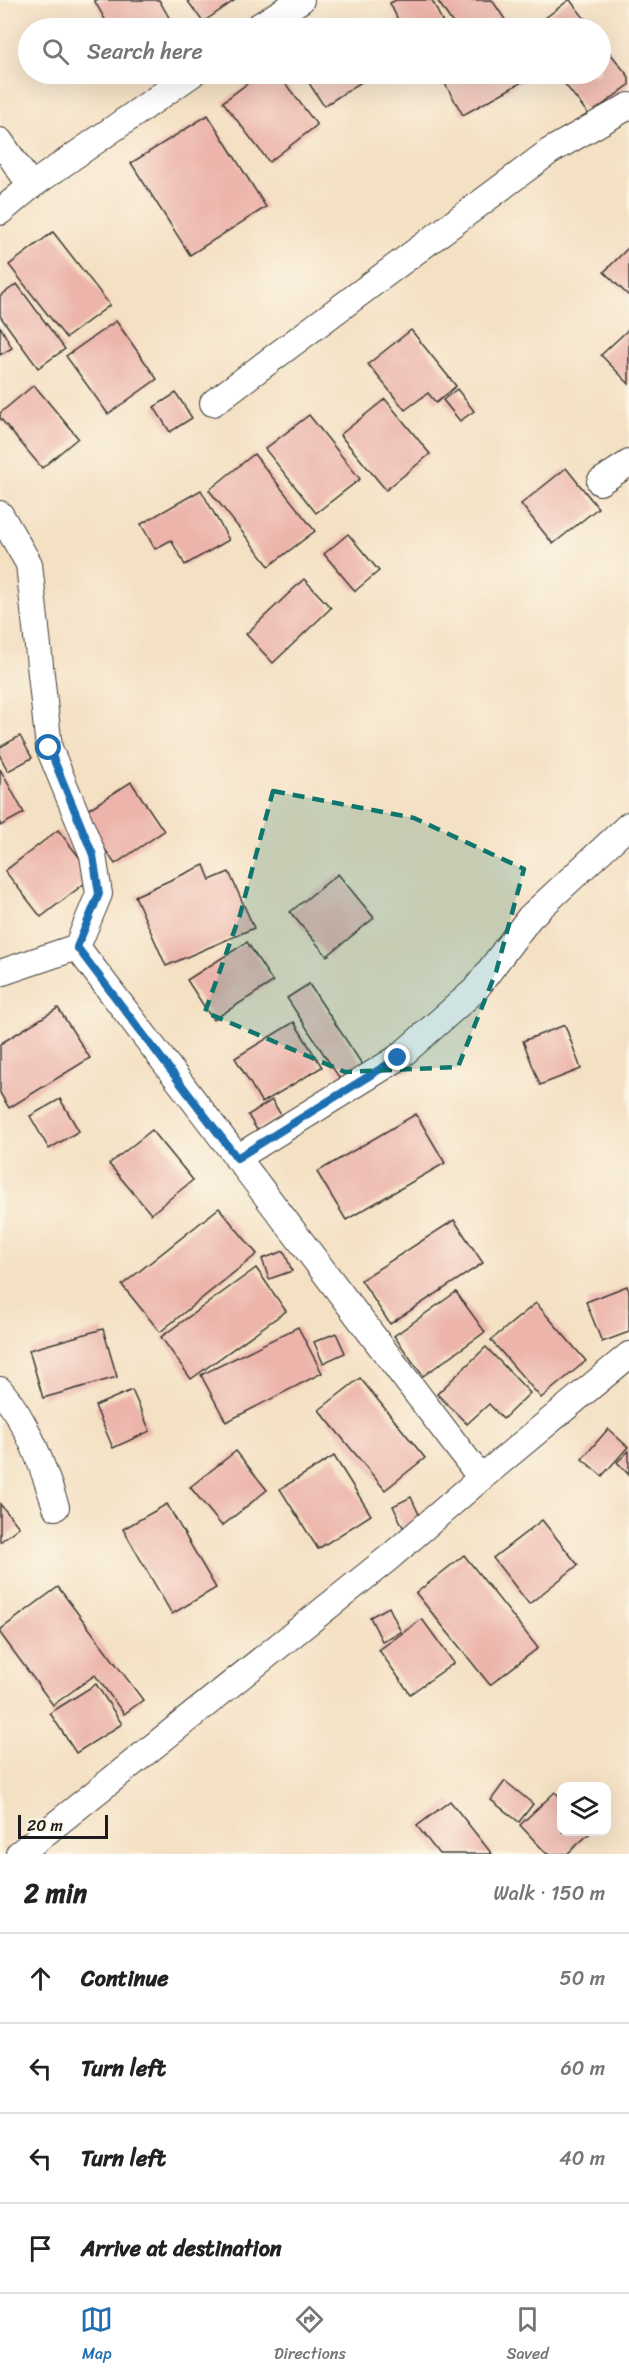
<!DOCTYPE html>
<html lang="en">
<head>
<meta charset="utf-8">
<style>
	body { margin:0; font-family:Sriracha,sans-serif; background:#f2f2f2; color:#222 }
	.controls { position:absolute; right:18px; bottom:18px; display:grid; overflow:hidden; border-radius:12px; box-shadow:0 6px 24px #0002 }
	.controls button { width:54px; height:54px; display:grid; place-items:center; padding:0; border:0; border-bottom:2px solid #e0e0e0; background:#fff; color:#222; font:30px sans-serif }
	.scale { position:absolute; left:18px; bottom:15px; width:90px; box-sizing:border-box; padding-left:6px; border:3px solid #1c1c1c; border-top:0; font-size:16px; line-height:21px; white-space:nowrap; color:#1c1c1c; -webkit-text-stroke:4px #fcf5e5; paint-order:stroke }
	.stop { position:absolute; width:18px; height:18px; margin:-14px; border:4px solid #1f6fb2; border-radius:50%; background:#fff }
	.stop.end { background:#1f6fb2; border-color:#fff; box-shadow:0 2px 6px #0008 }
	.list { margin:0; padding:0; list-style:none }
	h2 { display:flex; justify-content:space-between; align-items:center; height:78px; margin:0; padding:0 24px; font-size:26px }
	h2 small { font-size:20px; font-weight:400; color:#767676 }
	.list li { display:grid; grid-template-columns:39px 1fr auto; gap:18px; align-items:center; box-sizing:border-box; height:90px; padding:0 24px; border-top:2px solid #e0e0e0 }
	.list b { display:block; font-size:22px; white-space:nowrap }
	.list em { font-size:20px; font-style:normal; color:#767676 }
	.icon { flex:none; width:33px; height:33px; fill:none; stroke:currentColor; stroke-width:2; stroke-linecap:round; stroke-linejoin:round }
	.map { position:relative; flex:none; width:629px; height:1854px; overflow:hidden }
	.search { position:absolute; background:#fff; box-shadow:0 6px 24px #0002; left:18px; right:18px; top:18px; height:66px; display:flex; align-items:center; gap:15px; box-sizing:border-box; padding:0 21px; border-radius:33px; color:#767676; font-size:22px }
	.sheet { height:438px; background:#fff }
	nav { display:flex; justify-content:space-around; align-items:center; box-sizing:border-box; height:84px; border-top:2px solid #e0e0e0; background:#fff; font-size:16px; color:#767676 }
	nav a { display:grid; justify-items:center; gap:3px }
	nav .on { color:#1f6fb2 }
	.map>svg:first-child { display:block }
</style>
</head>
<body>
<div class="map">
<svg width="629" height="1854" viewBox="0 0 629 1854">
	<rect width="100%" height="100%" fill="#fcf5e5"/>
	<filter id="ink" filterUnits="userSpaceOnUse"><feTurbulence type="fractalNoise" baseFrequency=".0167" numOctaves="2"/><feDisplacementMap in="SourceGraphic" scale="12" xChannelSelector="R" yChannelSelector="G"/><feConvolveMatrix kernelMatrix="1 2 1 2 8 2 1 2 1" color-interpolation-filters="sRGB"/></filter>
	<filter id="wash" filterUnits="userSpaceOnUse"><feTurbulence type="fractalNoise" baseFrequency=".008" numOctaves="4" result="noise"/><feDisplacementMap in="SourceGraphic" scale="24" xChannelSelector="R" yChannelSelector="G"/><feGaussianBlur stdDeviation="1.35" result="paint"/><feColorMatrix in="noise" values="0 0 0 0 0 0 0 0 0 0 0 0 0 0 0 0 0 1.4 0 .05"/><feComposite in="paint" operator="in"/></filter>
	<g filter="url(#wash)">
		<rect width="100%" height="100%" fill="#f4e0c3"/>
		<g id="blocks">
			<g fill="#ecb4aa">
				<path d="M94,0H159L175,28H110Z"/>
				<path d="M187,0H235L203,22Z"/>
				<path d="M396,0H432L443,23L432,28H402L390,3Z"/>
				<path d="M437,0H492L506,21L495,28H456Z"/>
				<path d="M570,0L592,28H532L569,0Z"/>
				<path d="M600,40L629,77V85L589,115L557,74H600Z"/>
				<path d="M260,74H278L317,125L269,162L223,102Z"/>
				<path d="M303,74H374L324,106Z"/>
				<path d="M460,74H529L531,77L463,115L444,82Z"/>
				<path d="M208,115L266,207L190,255L131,163Z"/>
				<path d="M53,232L110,305L66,338L9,265Z"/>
				<path d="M629,247V296L604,272Z"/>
				<path d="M17,284L65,349L38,368L0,316V296Z"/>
				<path d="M116,321L157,379L108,414L66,356Z"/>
				<path d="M0,326L12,348L0,355Z"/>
				<path d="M629,329V384L601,355Z"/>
				<path d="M411,330L456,386L436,403L428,393L405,410L368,364Z"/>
				<path d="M34,385L78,438L42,468L0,418V413Z"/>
				<path d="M457,389L474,411L460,421L443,400Z"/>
				<path d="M176,393L192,418L170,432L154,407Z"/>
				<path d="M385,399L430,454L386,490L340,435Z"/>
				<path d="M309,415L360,479L316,513L265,449Z"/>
				<path d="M254,454L315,531L269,566L209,490Z"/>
				<path d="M566,468L598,508L553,544L521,504Z"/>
				<path d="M201,490L229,540L185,565L171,540L155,549L141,524Z"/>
				<path d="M348,534L379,571L355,591L324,554Z"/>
				<path d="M304,579L331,608L273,663L246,634Z"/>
				<path d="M20,736L32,758L8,771L0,756V747Z"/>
				<path d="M0,769L24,813L0,826Z"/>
				<path d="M131,782L164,831L115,864L81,814Z"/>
				<path d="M58,830L94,876L41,917L5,871Z"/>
				<path d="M204,865L210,880L229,872L254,928L166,966L135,896Z"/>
				<path d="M338,874L374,918L327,956L290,912Z"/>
				<path d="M247,942L273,982L213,1020L187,980Z"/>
				<path d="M309,984L364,1067L342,1082L287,998Z"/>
				<path d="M58,1008L90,1058L9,1108L0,1093V1044Z"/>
				<path d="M294,1022L322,1067L262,1103L235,1058Z"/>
				<path d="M565,1025L581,1069L540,1085L523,1041Z"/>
				<path d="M60,1099L79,1131L49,1149L30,1116Z"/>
				<path d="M272,1100L281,1115L257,1130L248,1115Z"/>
				<path d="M416,1114L445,1163L346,1220L317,1172Z"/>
				<path d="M152,1130L193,1180L151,1214L109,1164Z"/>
				<path d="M219,1208L257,1254L160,1332L122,1285Z"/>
				<path d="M454,1220L483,1263L390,1324L361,1280Z"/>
				<path d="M284,1251L292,1271L269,1279L262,1259Z"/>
				<path d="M256,1268L286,1311L191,1379L161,1337Z"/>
				<path d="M627,1286L629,1291V1332L602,1342L586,1302Z"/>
				<path d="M456,1292L485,1332L423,1376L394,1336Z"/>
				<path d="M536,1303L586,1361L541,1398L491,1340Z"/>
				<path d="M298,1327L322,1373L226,1422L201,1375Z"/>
				<path d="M103,1329L117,1377L43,1398L29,1350Z"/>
				<path d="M336,1333L345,1353L323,1363L314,1342Z"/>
				<path d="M486,1347L530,1393L503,1419L489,1404L467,1424L437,1394Z"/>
				<path d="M360,1378L425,1458L385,1490L319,1410Z"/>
				<path d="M132,1390L150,1431L113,1448L95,1406Z"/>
				<path d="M608,1429L628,1447L602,1476L582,1459Z"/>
				<path d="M236,1451L267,1490L222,1526L190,1487Z"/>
				<path d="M629,1451V1475L617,1462Z"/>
				<path d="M334,1456L371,1515L318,1549L280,1489Z"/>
				<path d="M411,1497L422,1521L404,1529L393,1506Z"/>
				<path d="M0,1504L19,1527L0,1542Z"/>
				<path d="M167,1504L216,1588L172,1614L123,1529Z"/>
				<path d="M542,1520L578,1565L529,1604L493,1558Z"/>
				<path d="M464,1555L538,1648L490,1685L416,1593Z"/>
				<path d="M58,1587L143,1700L124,1714L95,1675L53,1705L0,1633V1630Z"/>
				<path d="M389,1607L401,1632L382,1641L370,1617Z"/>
				<path d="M422,1619L454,1663L410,1694L379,1650Z"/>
				<path d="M96,1684L122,1724L76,1753L50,1713Z"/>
				<path d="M505,1781L533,1804L519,1822L491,1800Z"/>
				<path d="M555,1792L562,1799V1832H591L567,1854H547L520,1825Z"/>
				<path d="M450,1801L492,1854H439L417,1826Z"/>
			</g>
		</g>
	</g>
	<g filter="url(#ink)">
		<use href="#blocks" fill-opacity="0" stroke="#3c3935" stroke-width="1.5"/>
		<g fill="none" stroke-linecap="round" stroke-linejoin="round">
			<defs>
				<g id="street">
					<path d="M256,28L301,0"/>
					<path d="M0,141L31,186"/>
					<path d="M0,212L31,186L192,74"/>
					<path d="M213,403L550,151L629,106"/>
					<path d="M600,482L629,463"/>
					<path d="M0,514L29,564L49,748L93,855L99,894L77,947L0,973"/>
					<path d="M237,1158L398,1058L475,990L530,917L629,825"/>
					<path d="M0,1390C29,1424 42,1465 56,1507"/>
					<path d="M481,1478L629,1355"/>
					<path d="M19,1854L391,1556L481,1478L77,947"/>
				</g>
			</defs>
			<use href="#street" stroke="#3c3935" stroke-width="28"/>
			<use href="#street" stroke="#fff" stroke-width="26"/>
		</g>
	</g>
	<g fill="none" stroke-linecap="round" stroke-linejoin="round" filter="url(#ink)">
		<path stroke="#1f6fb2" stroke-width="8" d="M49,748L93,855L99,894L77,947L237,1158L398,1058"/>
	</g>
	<path fill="#0f766e" fill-opacity="0.2" stroke="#0f766e" stroke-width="4.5" stroke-dasharray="12 8" stroke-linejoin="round" d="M273,791L414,818L524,869L496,972L458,1067L345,1072L205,1012L240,915Z"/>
</svg>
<div class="controls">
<button><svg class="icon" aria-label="layers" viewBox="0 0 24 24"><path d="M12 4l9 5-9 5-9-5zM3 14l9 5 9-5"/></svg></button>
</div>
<div class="scale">20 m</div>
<div class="stop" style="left:49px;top:748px"></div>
<div class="stop end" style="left:398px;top:1058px"></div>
<div class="search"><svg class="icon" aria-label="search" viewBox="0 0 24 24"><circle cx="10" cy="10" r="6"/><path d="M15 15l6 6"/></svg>Search here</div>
</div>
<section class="sheet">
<h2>2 min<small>Walk · 150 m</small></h2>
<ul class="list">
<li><svg class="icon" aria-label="ahead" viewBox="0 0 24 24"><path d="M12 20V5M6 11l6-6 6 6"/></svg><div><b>Continue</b></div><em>50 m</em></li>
<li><svg class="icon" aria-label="left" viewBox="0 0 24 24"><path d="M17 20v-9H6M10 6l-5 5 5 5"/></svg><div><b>Turn left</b></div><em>60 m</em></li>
<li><svg class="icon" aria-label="left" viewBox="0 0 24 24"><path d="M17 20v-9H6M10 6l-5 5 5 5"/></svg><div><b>Turn left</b></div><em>40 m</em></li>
<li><svg class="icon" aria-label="arrive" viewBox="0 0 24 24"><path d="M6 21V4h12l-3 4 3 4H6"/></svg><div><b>Arrive at destination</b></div></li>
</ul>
</section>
<nav>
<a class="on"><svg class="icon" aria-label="map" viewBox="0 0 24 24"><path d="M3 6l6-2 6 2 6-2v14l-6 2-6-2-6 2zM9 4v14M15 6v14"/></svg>Map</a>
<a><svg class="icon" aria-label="directions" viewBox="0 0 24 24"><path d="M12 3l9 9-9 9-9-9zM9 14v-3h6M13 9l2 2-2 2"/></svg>Directions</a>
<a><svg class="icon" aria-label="saved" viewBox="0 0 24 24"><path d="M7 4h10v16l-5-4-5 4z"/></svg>Saved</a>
</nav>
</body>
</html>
